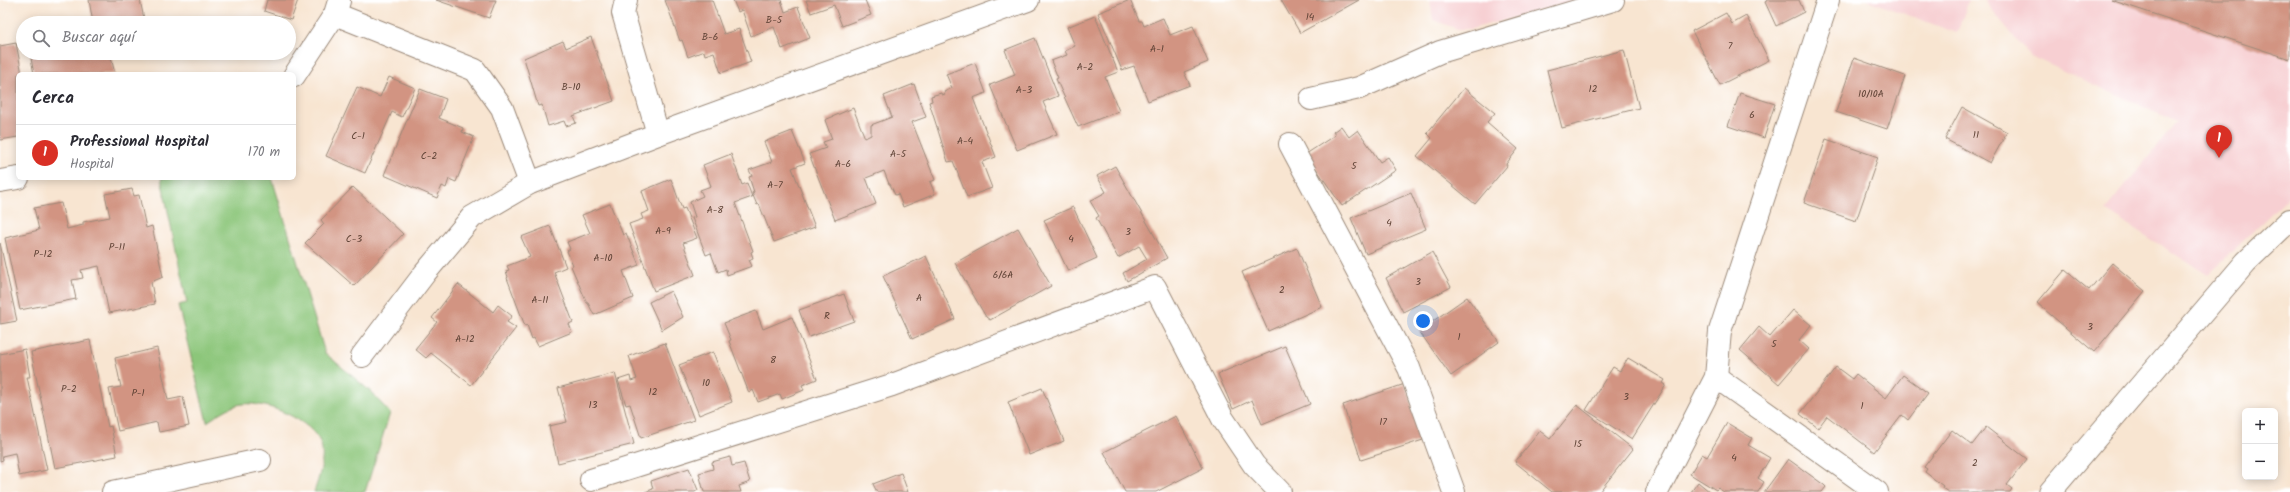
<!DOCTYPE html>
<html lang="es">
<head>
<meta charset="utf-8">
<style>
	body { margin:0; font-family:Kalam,sans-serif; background:#f2f2f3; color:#2b2b33 }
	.controls { position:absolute; right:12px; bottom:12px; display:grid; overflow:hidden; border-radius:6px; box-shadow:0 2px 10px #0003 }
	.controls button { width:36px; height:36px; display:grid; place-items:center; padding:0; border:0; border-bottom:1px solid #e1e1e2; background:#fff; color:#2b2b33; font:20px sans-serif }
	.you { position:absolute; left:1423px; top:321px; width:14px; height:14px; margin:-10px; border:3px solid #fff; border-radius:50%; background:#1a73e8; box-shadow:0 0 0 6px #1a73e833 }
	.badge { display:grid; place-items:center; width:26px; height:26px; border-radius:50%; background:#d93025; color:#fff; font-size:13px; font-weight:700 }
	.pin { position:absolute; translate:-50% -33px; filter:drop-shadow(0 1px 2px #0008) }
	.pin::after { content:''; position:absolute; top:21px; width:14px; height:12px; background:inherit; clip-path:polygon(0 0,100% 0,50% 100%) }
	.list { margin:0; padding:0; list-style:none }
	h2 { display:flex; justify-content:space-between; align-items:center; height:52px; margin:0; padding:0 16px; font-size:17px }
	h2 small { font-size:13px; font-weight:400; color:#7c7c81 }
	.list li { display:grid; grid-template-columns:26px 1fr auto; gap:12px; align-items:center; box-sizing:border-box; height:56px; padding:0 16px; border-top:1px solid #e1e1e2 }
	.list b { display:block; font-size:15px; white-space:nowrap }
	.list p { margin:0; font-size:13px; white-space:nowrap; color:#7c7c81 }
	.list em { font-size:13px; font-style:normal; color:#7c7c81 }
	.icon { flex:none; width:22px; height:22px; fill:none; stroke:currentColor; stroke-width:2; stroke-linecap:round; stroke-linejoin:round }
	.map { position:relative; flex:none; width:2290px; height:492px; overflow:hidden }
	.search { position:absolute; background:#fff; box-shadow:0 2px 10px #0003; left:16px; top:16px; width:280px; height:44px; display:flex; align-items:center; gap:10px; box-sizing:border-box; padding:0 14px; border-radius:22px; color:#7c7c81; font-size:15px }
	.panel { position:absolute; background:#fff; box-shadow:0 2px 10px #0003; left:16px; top:72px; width:280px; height:108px; border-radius:6px }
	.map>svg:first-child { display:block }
</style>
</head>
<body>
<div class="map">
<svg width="2290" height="492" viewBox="0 0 2290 492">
	<rect width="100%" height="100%" fill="#fff"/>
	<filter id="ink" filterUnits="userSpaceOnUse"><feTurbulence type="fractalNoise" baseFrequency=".025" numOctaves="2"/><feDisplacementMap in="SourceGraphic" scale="8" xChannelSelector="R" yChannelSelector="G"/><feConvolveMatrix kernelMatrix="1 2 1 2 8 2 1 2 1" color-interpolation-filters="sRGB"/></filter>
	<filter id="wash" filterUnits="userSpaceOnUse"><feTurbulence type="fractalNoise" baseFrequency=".012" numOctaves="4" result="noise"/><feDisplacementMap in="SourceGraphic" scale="16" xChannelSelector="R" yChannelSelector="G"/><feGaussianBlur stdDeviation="0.9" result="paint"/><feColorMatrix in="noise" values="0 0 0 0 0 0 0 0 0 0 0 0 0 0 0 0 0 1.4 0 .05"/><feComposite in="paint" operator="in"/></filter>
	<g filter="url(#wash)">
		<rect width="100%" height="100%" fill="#f8e5d1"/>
		<g fill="#f7cfd2">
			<path d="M1430,0H1579L1471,29H1458L1433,20Z"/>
			<path d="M1867,0H1969L1957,33Z"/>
			<path d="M1984,0H2290V195L2208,275L2105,210L2177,122L2030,56Z"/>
		</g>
		<path fill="#8cc67a" stroke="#64784c" d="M161,178H272L325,353L370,391L390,413L365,492H314C319,478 325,459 321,444C312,420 266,401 242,404C229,406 218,415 207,422L178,305L187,303Z"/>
		<g id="blocks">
			<g fill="#d29482">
				<path d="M89,0H140L144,19L128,23H93Z"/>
				<path d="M267,0H298L291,20L264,11Z"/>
				<path d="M436,0H496L489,18Z"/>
				<path d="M665,0H712L724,34L739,29L751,62L721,73L714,52L705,55L704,51L688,57L682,40L680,41Z"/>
				<path d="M733,0H781L785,12L798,7L810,38L782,49L774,27L751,36L742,10L738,12Z"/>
				<path d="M806,0H865L871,15L842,26L834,5L811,13Z"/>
				<path d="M1130,0L1139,21H1142L1144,26L1163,18L1170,35L1193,26L1208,62L1184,72L1190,85L1148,101L1134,66L1122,70L1098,13Z"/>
				<path d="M1281,0H1359L1300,33Z"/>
				<path d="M1768,0H1799L1804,12L1776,26L1765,2Z"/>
				<path d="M2111,0H2290V59Z"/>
				<path d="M1726,13L1732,24L1746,16L1769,60L1720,85L1692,31Z"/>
				<path d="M1095,16L1118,72L1105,77L1119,111L1078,127L1056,79L1058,78L1051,61L1067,55L1065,51L1075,46L1067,27Z"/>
				<path d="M591,37L614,101L573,116L576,123L566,126L564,121L548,126L542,105L538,106L524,58L563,41L566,48Z"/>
				<path d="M1035,38L1058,96L1043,102L1057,134L1017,150L990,85L1015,75L1005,50Z"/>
				<path d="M16,43L22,74H18V137L0,140V46Z"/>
				<path d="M1624,50L1639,108L1562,128L1547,70Z"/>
				<path d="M30,53H110L115,74H34Z"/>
				<path d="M1854,58L1905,76L1887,129L1836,112Z"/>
				<path d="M975,63L986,93L973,98L996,157L982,162L992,188L967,197L953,161L948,162L929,102L932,101L931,96L941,93L942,95L945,94L944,92L952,88L946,74Z"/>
				<path d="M389,77L415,88L402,117L392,112L365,173L326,156L357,87L380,97Z"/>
				<path d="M914,84L926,117L912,122L935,180L930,182L935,194L903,207L898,194L895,195L890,184H889L884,171L866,178L876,204L835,220L809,154L826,148L823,142L832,139L825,120L853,108L865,138L871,135V125L892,117L884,96Z"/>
				<path d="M1464,88L1495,113L1487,122L1518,149L1506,164L1507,166L1475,204L1417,156L1432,138L1427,133Z"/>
				<path d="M420,89L446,99L439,118L463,128L462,132L474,137L456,182L449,179L446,188L442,186L437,198L384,175Z"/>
				<path d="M1740,93L1775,104L1764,138L1728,126Z"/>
				<path d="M1962,107L2007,132L1990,163L1945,139Z"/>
				<path d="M1341,126L1349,137L1358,130L1380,162L1388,157L1396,170L1342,206L1306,154L1335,135L1333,132Z"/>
				<path d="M792,131L805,163L792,168L815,227L774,242L759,204L757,205L752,193L754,192L749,177L752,176L749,170L772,162L764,142Z"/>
				<path d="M1826,139L1878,157L1856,221L1804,203Z"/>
				<path d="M731,154L742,185L747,183L752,197L735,203L753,251L751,252L753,258L749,260L752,266L727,275L726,269L718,272L711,253L706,255L692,218L695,217L690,202L703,196L700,190L711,186L703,165Z"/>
				<path d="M1115,166L1167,258L1127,281L1123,273L1147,259L1139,246L1118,258L1096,218L1099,216L1090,201L1106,192L1097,176Z"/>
				<path d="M671,179L682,209L685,208L697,238L683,243L695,275L654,291L629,224L643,219L641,214L649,211L642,191Z"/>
				<path d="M353,187L403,234L354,286L305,243L324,224L321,220Z"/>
				<path d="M132,189L134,196L139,195L146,228L152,226L163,277L151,282L155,304L109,313L99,266L81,270L83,278L72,280L76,299L20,310L5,238L39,230L34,208L61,203L67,229L83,225V222L110,217L105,194Z"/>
				<path d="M1411,193L1426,229L1366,254L1351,218Z"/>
				<path d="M610,204L623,235L626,233L639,265L623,271L633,298L594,315L588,303H587L571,266L573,265L567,251L570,249L567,242L590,233L582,215Z"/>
				<path d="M1073,207L1097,258L1068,271L1044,220Z"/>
				<path d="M550,226L566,267L554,272L573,322L569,324L572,332L538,346L534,338L532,339L527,325L525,326L507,278L508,277L506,271L509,270L507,266L530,257L521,237Z"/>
				<path d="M1018,228L1051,286L990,320L986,317L955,263Z"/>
				<path d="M0,243L17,321L0,324Z"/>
				<path d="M1297,248L1322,307L1268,331L1242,272Z"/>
				<path d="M1432,252L1451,287L1403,312L1386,278Z"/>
				<path d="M926,256L955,319L912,339L883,276Z"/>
				<path d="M2112,263L2145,291L2094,352L2037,303L2065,270L2089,290Z"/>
				<path d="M458,284L493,312L498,305L512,316L507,322L516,328L471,385L431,353L426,358L415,349L437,322L432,318Z"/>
				<path d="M671,291L683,317L662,330L649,302Z"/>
				<path d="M844,294L854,321L809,337L799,310Z"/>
				<path d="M1467,297L1499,342L1451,376L1419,331Z"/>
				<path d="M1793,310L1811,325L1799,340L1809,349L1779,384L1740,350L1759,327L1770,337Z"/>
				<path d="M756,311L763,329L792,317L817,379L802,385L804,390L782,399L780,394L758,402L753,390L749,393L729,341L731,340L724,323Z"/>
				<path d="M90,340L108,427L111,426L117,456L55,468L31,352Z"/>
				<path d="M665,343L694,420L641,438L630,404L626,405L618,380L630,376L631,381L637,379L629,356Z"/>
				<path d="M1285,346L1310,404L1262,424L1252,400L1233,409L1218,374Z"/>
				<path d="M157,348L168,400L183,397L189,426L159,432L157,422L118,431L109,389L121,387L115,358Z"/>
				<path d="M25,349L30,377H27L47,470L19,476L15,453L2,456L3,460L0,461V354Z"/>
				<path d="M713,352L732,402L699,415L679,365Z"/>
				<path d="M1628,358L1665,380L1663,383L1666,385L1632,439L1586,410L1613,367L1620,371Z"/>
				<path d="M1836,367L1852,379L1856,374L1886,398L1903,375L1928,393L1908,420L1902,415L1874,452L1827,416L1818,428L1800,414Z"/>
				<path d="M615,373L634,444L558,463L549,426L567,422L558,388Z"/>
				<path d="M1405,384L1423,440L1361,460L1343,405Z"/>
				<path d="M1042,388L1064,441L1029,455L1008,402Z"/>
				<path d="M1577,405L1633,449L1599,492H1552L1515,462L1540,431L1550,439Z"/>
				<path d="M1176,416L1203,468L1156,492H1125L1104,452Z"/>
				<path d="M1727,423L1752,438L1748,445L1770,458L1758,478L1764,482L1758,492H1724L1718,488L1716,490L1690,474L1702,454L1707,457Z"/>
				<path d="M1986,427L2027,459L2007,485L2012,489L2010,492H1948L1942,488L1943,486L1925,472L1927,469L1924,467L1952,430L1972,445Z"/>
				<path d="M730,457L732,466L744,463L750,482L739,486L741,492H704L699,473L713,469L712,462Z"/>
				<path d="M1788,459L1824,485L1826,487L1822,492H1764Z"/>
				<path d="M689,468L698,490L695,492H645L653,489L651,481Z"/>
				<path d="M901,473L908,492H877L873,484Z"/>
				<path d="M1698,482L1710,492H1691Z"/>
			</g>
		</g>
	</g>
	<g filter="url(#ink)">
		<use href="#blocks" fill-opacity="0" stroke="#9a8878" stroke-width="1"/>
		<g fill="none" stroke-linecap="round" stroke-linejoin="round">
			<defs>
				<g id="minor">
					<path d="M626,0L623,13L658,134"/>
					<path d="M335,14L475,70L502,108L530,183"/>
					<path d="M294,76L335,14L339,1"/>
					<path d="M1311,99L1359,88L1440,52L1613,0"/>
					<path d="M1290,144L1409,368L1454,492"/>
					<path d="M0,181L18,178"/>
					<path d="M362,356L425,273L472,217L530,183L658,134L1028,0"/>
					<path d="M1716,377L1877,492"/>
					<path d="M591,480L892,385L1155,287L1223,419L1254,465L1280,492"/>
					<path d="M113,492L260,460"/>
					<path d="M1657,492L1716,377L1720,331L1828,0"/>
					<path d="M2050,492L2246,262L2290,220"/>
				</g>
			</defs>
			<use href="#minor" stroke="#9a8878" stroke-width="24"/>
			<use href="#minor" stroke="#fff" stroke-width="22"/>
		</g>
	</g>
	<g text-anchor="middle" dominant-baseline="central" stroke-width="3" stroke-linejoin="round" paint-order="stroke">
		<g font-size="10" fill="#614437">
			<text x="1310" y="17">14</text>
			<text x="774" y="20">B-5</text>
			<text x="710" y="37">B-6</text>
			<text x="1730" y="46">7</text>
			<text x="1157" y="49">A-1</text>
			<text x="1085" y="67">A-2</text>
			<text x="571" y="87">B-10</text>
			<text x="1593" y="89">12</text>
			<text x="1024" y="90">A-3</text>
			<text x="1871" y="94">10/10A</text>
			<text x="1752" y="115">6</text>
			<text x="1976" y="135">11</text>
			<text x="358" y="136">C-1</text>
			<text x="965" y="141">A-4</text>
			<text x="898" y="154">A-5</text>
			<text x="429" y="156">C-2</text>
			<text x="843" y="164">A-6</text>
			<text x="1354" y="166">5</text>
			<text x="775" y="185">A-7</text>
			<text x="715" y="210">A-8</text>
			<text x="1389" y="223">4</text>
			<text x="663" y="231">A-9</text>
			<text x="1128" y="232">3</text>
			<text x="354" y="239">C-3</text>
			<text x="1071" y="239">4</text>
			<text x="117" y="247">P-11</text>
			<text x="43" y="254">P-12</text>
			<text x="603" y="258">A-10</text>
			<text x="1003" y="275">6/6A</text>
			<text x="1418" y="282">3</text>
			<text x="1282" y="290">2</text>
			<text x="919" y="298">A</text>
			<text x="540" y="300">A-11</text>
			<text x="827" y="316">R</text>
			<text x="2090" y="327">3</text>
			<text x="1459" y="337">1</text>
			<text x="465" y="339">A-12</text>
			<text x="1774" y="344">5</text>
			<text x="773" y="360">8</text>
			<text x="706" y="383">10</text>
			<text x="69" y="389">P-2</text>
			<text x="653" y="392">12</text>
			<text x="138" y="393">P-1</text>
			<text x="1626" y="397">3</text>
			<text x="593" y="405">13</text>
			<text x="1862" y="406">1</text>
			<text x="1383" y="422">17</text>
			<text x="1578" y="444">15</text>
			<text x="1734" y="458">4</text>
			<text x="1975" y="463">2</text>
		</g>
	</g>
</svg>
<div class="controls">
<button>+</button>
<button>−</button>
</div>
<div class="you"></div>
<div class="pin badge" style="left:2219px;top:158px">1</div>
<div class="search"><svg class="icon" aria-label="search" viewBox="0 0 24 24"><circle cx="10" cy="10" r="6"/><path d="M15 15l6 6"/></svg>Buscar aquí</div>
<section class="panel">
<h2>Cerca<small></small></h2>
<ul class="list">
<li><span class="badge">1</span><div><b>Professional Hospital</b><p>Hospital</p></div><em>170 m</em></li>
</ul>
</section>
</div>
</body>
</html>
